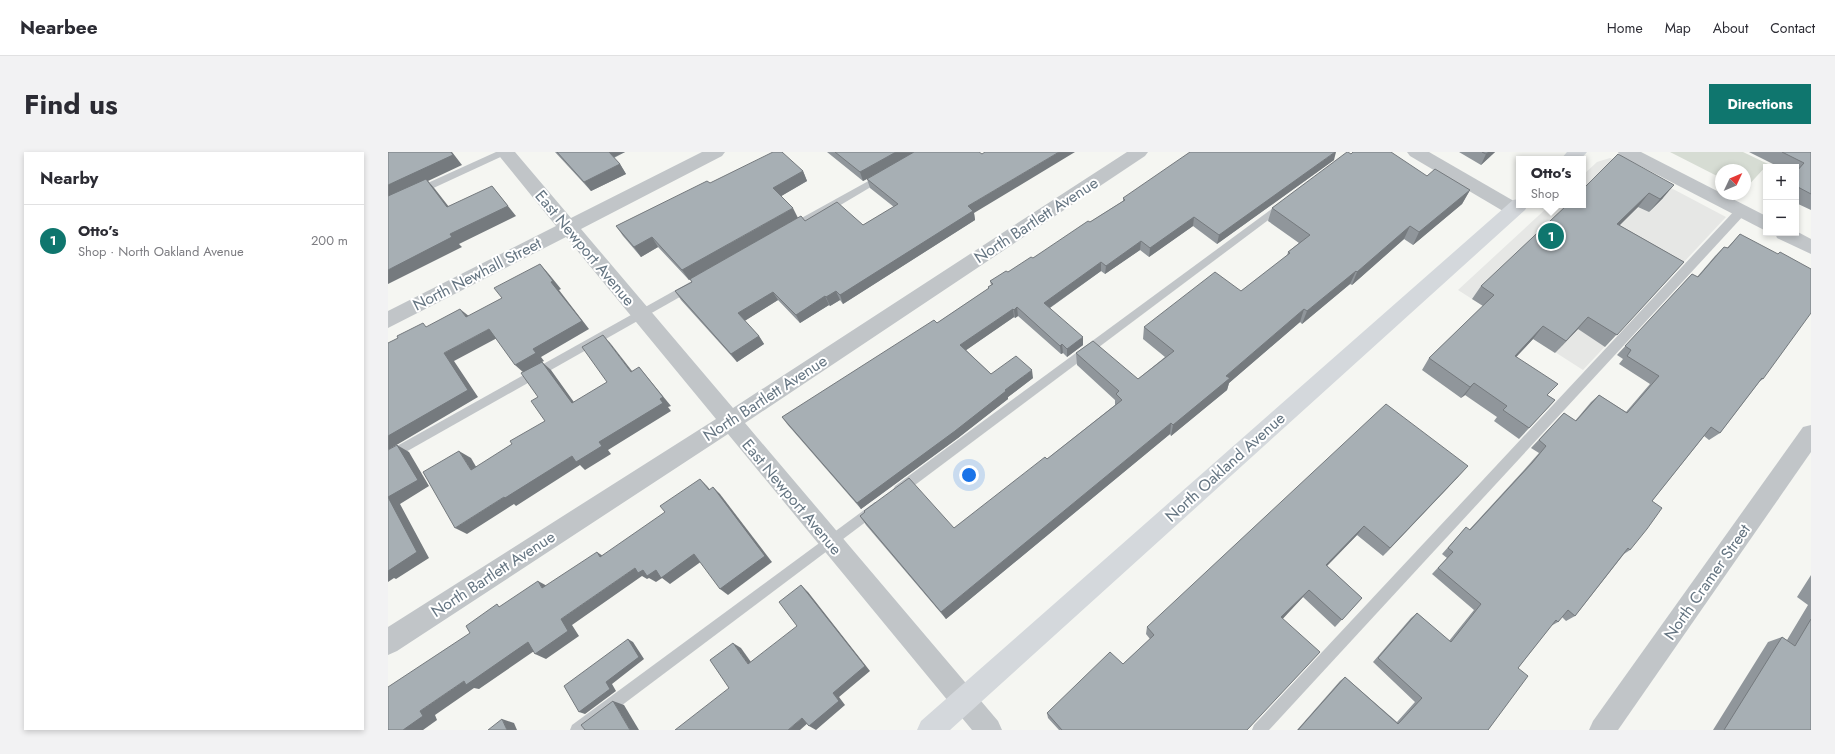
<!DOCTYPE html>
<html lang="en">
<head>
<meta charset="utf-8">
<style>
	body { margin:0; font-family:Jost,sans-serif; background:#f2f2f3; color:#2b2b33 }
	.controls { position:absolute; right:12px; top:12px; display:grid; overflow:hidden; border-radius:0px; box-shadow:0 2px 6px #0003 }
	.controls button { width:36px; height:36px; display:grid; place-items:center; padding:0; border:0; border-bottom:1px solid #e1e1e2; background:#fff; color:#2b2b33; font:20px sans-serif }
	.compass { position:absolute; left:1327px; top:12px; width:36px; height:36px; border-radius:50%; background:#fff; box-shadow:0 2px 6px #0003; rotate:46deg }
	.you { position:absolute; left:581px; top:323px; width:14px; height:14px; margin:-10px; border:3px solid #fff; border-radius:50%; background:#1a73e8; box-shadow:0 0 0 6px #1a73e833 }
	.badge { display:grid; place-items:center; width:26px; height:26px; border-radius:50%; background:#0f766e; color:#fff; font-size:13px; font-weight:700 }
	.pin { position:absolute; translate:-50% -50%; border:2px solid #fff; box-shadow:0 1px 4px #0006 }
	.popup { position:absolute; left:1128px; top:4px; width:70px; height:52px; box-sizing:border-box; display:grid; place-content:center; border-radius:0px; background:#fff; filter:drop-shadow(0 1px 3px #0005); font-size:13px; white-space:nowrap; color:#7c7c81 }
	.popup b { font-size:15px; color:#2b2b33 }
	.popup::after { content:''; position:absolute; left:50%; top:100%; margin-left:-8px; border:8px solid transparent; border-top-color:#fff }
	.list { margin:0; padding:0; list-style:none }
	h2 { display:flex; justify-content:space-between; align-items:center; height:52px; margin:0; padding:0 16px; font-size:17px }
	h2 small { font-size:13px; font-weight:400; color:#7c7c81 }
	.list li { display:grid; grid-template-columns:26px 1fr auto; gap:12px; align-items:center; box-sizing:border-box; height:72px; padding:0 16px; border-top:1px solid #e1e1e2 }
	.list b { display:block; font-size:15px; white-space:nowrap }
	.list p { margin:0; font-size:13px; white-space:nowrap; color:#7c7c81 }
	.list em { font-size:13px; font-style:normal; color:#7c7c81 }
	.map { position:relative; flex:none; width:1423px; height:578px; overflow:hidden; border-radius:0px }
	header { display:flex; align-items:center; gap:24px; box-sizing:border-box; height:56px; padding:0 20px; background:#fff; border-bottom:1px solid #e1e1e2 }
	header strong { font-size:19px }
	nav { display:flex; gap:22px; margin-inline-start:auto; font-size:14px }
	.intro { display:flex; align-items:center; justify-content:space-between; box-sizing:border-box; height:96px; padding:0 24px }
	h1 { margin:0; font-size:28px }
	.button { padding:10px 18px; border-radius:0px; background:#0f766e; color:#fff; font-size:14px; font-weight:700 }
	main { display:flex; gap:24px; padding:0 24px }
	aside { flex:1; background:#fff; border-radius:0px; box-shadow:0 2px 6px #0003 }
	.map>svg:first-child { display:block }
</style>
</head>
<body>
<header>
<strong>Nearbee</strong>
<nav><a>Home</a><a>Map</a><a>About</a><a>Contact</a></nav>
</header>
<div class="intro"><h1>Find us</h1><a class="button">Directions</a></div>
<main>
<aside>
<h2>Nearby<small></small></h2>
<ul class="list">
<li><span class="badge">1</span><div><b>Otto’s</b><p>Shop · North Oakland Avenue</p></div><em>200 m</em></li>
</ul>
</aside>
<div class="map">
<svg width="1423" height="578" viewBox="0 0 1423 578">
	<rect width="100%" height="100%" fill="#f5f6f2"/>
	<path fill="#e6e7e5" d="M1222,6L1232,9L1338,65L1195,218L1070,138L1162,53H1195V23L1209,10Z"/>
	<path fill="#d6dcd3" d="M1282,0H1355L1380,12L1357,37V18H1333V26Z"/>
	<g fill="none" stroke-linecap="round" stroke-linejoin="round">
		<g fill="#c1c5c8" fill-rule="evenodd">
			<path d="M108,0H121L119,2L0,57V49Z"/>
			<path d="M495,21L498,22L500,24L498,26L407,80H399L398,77L399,74Z"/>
			<path d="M896,48L901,52L899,54L515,342L511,344L507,342L505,338L507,334Z"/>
			<path d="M1353,55L1357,56L1358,59L1357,62L881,578H864L866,573L1349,56Z"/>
			<path d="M302,130L306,131L307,134L306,137L0,310V299Z"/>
			<path d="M487,350L491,352L493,356L491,360L201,578H182L184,573Z"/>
		</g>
		<g fill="#c1c5c8" fill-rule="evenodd">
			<path d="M108,0H127L183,66L314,0H337L334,4L193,77L345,256L739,0H760L757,4L357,271L610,569L614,578H584L340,282L9,499L0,503V475L328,267L178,85L0,176V159L168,74Z"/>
			<path d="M1019,0H1041L1131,52L1135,57L1132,62L1126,63L1120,62L1022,4Z"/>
			<path d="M1423,273V300L1230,578H1201L1205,569L1415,275Z"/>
		</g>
		<g fill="#c1c5c8" fill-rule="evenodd">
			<path d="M1230,0H1253L1378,64V79L1233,4Z"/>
			<path d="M1408,79L1423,87V102L1389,86L1387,81H1408Z"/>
		</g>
		<g fill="#d4d8dc" fill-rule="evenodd">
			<path d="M1179,0H1199L1193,7H1173Z"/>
			<path d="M1131,47V53H1140L1137,58L562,578H529L533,569L1125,48Z"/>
		</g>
	</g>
	<g fill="#90969b">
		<path d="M167,0H237L226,6L232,12L238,22L203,39Z"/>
		<path d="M439,0H591L586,61L587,68L455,152L452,148L442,154L441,153L412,171L390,148L356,169L371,184L376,192L349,210L293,148L287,139L304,130L302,127L417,69L475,73L506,55L482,36L479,27L475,29Z"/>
		<path d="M1071,0H1107L1093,13Z"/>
		<path d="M1361,0H1423V58L1408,51V15H1391Z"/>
		<path d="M963,2L1039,24L1082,38L1074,52L1025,93L1016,87L964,133L962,132L914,172L912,170L841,231L839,238L783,284L782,282L558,467L478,373L472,364L566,376L659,307L727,253V248L689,213L688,201L750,227L777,205L755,187L756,175L853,139L899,104L900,100L911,91L880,69L884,56Z"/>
		<path d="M1230,2L1275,46L1261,60L1250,55L1231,73L1296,110L1217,195L1190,177L1167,201L1145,187L1128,205L1159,243L1167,248L1131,287L1106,269L1109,265L1077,243L1073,246L1034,218L1041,206L1095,154L1084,147L1093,134L1195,53Z"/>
		<path d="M946,8L829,92L805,74L761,105L752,98L717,122L713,119L662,156L695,193L679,205L675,201L673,202L630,164L627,166L626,165L578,198L603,222L645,226L620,245V247L570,286L473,357L399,272L394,265L549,171L600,137V135L603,133L602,129L620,120L645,106L702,70L735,49V46Z"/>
		<path d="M415,19L419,29L393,44L301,128L270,95L253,105L235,84L228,74L322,31Z"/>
		<path d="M1352,82L1375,227L1371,230L1332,281L1321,288L1316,284L1264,349L1242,398L1236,402L1187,464L1178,469L1174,465L1170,470L1163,474L1130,516L1100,578H909L952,529L957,525L1009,570L1027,550L985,510L1023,466L1029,461L1061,489L1086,458L1044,422L1059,406L1054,402L1078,375L1081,378L1136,318L1151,301L1143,296L1176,261L1187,269L1203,250L1211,243L1238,260L1262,232L1231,212L1235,207L1229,203L1304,122L1309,125L1327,104L1336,95L1339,96Z"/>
		<path d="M1071,324L995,404L969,383L939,414L974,446L947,475L915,445L895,466L859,578H671L660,566L659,561L735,512L762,487L758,482L759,475Z"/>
		<path d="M1423,423V578H1325L1380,490L1394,485L1399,488L1420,453L1409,445Z"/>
	</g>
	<g fill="#757a7e">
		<path d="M63,0H64L74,13L40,29L47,37L68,64L59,55L0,47V33Z"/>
		<path d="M220,0H237L224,6Z"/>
		<path d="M508,0H527L475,29L472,20Z"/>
		<path d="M671,0H687L586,61L587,68L455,152L452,143L580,54Z"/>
		<path d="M947,0H948L946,8L829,92L831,83Z"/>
		<path d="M1101,0H1107L1093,13L1098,2Z"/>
		<path d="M232,12L238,22L203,39L196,30Z"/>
		<path d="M415,19L419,29L390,46L385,36Z"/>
		<path d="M1286,33L1275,46L1261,60L1272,47Z"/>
		<path d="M104,34L128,64L71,92L74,95L0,132V118L62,82Z"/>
		<path d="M1082,38L1074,52L1025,93L1031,80Z"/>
		<path d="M1261,41L1250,55L1219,86L1229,72Z"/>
		<path d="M405,56L410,66L301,128L294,118Z"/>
		<path d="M806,65L805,74L761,105L762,96Z"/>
		<path d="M1022,74L1016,87L964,133L969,120Z"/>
		<path d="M264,85L270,95L253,105L246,95Z"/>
		<path d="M753,89L752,98L717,122L718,114Z"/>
		<path d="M713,110V119L657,159L656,151Z"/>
		<path d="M152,112L160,121L173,137L171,138L201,177L153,205L156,209L154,210L163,218L193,260L136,221L127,213L145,197L163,130Z"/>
		<path d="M968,119L962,132L914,172L919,159Z"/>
		<path d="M448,139L452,148L442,154L438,145Z"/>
		<path d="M385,140L390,148L355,170L350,161Z"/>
		<path d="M437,144L441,153L412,171L408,163Z"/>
		<path d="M629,155L630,164L627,166L626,158Z"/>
		<path d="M72,157L82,165H78Z"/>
		<path d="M625,157L626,165L574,201L572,193Z"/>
		<path d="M916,157L912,170L841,231L839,238L783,284L785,273L838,224Z"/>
		<path d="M1200,165L1190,177L1167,201Z"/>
		<path d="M1155,174L1145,187L1118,216L1127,204Z"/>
		<path d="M101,177L111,185L66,209L90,245L0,298V284L56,201Z"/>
		<path d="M215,183L223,192L251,228L243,220Z"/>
		<path d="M371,184L376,192L349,210L343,202Z"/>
		<path d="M695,185V193L679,205V197Z"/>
		<path d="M674,192L675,201L673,202L672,194Z"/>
		<path d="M251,215L283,254L280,255L283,259L220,298L223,302L197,318L192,313L128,354L126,352L79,382L67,376L116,345L184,304L211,290Z"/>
		<path d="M644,218L645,226L620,245V247L570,286L473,357L469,351L617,238Z"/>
		<path d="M1086,231L1077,243L1073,246L1082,235Z"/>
		<path d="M783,271L782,282L558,467L553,460Z"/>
		<path d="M9,293L21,300L41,334L12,352L41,406L8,427L6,426L0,430V345Z"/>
		<path d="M71,299L83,306L94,325L83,318Z"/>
		<path d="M1080,314L1071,324L995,404L1002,396Z"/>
		<path d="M312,327L319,334L328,345L321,338Z"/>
		<path d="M325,335L332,342L384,410L340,443L332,437Z"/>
		<path d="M976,374L969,383L932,421L938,413Z"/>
		<path d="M209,400L218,406L212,405Z"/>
		<path d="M306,402L314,409L282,432L274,426L268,430L261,426L259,427L254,424L184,473L191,484L158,507L147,502L173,467L247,416L255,418H268Z"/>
		<path d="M150,429L161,435L154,436Z"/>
		<path d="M413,433L420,440L482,519L451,545L457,553L428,578L421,574L445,541Z"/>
		<path d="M921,438L915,445L889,473L893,465Z"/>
		<path d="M240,487L245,490L256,507L224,532L228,539L197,562L191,560L218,530Z"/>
		<path d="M140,490L152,495L91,537L86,536L47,563L49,568L35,578H15L32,559L76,529Z"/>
		<path d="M345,491L353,496L368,517L360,512Z"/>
		<path d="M225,549L236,553L251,578H242Z"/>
		<path d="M414,566L421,570L412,578H400Z"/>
		<path d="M114,567L126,571L129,578H119Z"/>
	</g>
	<g fill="#a7afb4" stroke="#757a7e">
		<path d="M0,0H63L65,3L0,33Z"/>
		<path d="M169,0H221L232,12L196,30Z"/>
		<path d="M385,0H394L415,19L385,36L405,56L294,118L264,85L246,95L228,74L319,29L322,31Z"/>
		<path d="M447,0H508L472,20Z"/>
		<path d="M526,0H591L594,2L597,0H671L580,54L585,59L452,143L448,139L438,145L437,144L408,163L385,140L350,161L371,184L343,202L287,139L304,130L302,127L413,64L417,69L449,50L475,73L510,52L479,27Z"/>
		<path d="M802,0H947L831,83L806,65L762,96L753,89L718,114L713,110L656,151L695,185L679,197L674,192L672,194L629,155L626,158L625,157L572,193L603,222L628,204L644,218L617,238L618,239L567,279L469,351L394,265L546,168L549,171L601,136L600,135L605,132L602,129L618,119L620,120L643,105L645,106L700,69L702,70L737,48L735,46Z"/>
		<path d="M959,0H960L963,2L965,0H1003L1039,24L1047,17L1082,38L1031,80L1022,74L969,120L968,119L919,159L916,157L838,224L842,226L785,273L783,271L553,460L472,364L477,360L476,359L521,326L566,376L657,305L659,307L734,248L728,242L731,239L688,201L705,189L750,227L786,199L756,175L827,120L853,139L902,101L900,100L922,83L884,56Z"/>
		<path d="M1094,0H1101L1098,2Z"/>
		<path d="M1394,0H1423V42L1408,34V20L1416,11Z"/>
		<path d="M1230,2L1286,33L1272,47L1261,41L1229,72L1296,110L1229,183L1200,165L1178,189L1155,174L1127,204L1170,232L1159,243L1167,248L1141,276L1115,258L1119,254L1086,231L1082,235L1041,206L1106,143L1093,134L1179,53H1195V37Z"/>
		<path d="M38,27L59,55L104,34L120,54L62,82L64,85L0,118V44Z"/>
		<path d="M1352,82L1390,102L1392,100L1423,117V161L1375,227L1374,226L1332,281L1323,275L1264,349L1274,356L1259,377L1242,398L1240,396L1187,464L1180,458L1170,470L1168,468L1130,516L1140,524L1100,578H910L957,525L1010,572L1034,546L990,506L1029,461L1063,490L1093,452L1050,416L1065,400L1060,396L1078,375L1082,378L1144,311L1158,294L1151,288L1176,261L1188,269L1211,243L1239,261L1271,224L1239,204L1243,198L1237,194L1304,122L1310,125L1336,95L1340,96Z"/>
		<path d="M152,112L165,129L163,130L194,169L145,197L148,201L127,213L101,177L56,201L80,238L0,284V191L10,186L9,184L35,171L38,175L72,157L78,165L114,146L106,136Z"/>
		<path d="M215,183L243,220L251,215L275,245L272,247L275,251L211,290L214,294L188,310L184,304L117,346L116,345L67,376L35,320L71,299L83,318L124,292L122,289L157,269L143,249L150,245L133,221L154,210L184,251L219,230L194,195Z"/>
		<path d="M998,252L1080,314L1002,396L976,374L938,413L974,446L954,468L921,438L893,465L932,500L859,578H674L659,561L722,500L735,512L766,483L759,475Z"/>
		<path d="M9,293L30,328L0,345L29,400L0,419V298Z"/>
		<path d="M312,327L321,338L325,335L377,404L332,437L306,402L273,426L268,418L259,424L255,418L250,421L247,416L173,467L180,479L147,502L140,490L78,533L76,529L32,559L35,564L15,578H0V535L82,481L78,474L109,452L111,455L150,429L154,436L209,400L212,405L277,360L272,354Z"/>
		<path d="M413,433L477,514L445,541L451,549L421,574L414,566L400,578H287L341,536L322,508L345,491L360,512L409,474L391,450Z"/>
		<path d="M1423,467V578H1336L1394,485L1407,494Z"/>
		<path d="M240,487L251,505L218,530L222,537L191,560L176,534Z"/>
		<path d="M225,549L242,578H197L193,573Z"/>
		<path d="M114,567L119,578H100Z"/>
	</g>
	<g text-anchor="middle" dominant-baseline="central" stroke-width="4" stroke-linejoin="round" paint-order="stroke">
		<g font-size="16" fill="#657582" stroke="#fff">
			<text transform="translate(648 68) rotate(-33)">North Bartlett Avenue</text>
			<text transform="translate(197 96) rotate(50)">East Newport Avenue</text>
			<text transform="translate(89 122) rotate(-27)">North Newhall Street</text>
			<text transform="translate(377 246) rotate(-33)">North Bartlett Avenue</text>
			<text transform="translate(837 315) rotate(-42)">North Oakland Avenue</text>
			<text transform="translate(404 345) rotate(50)">East Newport Avenue</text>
			<text transform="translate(105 422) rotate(-33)">North Bartlett Avenue</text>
			<text transform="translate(1319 430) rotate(-55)">North Cramer Street</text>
		</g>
	</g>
</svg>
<div class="controls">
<button>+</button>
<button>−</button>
</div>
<svg class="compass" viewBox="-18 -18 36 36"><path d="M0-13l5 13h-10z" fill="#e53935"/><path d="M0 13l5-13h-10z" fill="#7c7c81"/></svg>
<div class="you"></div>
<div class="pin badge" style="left:1163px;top:84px">1</div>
<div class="popup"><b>Otto’s</b>Shop</div>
</div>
</main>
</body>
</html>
